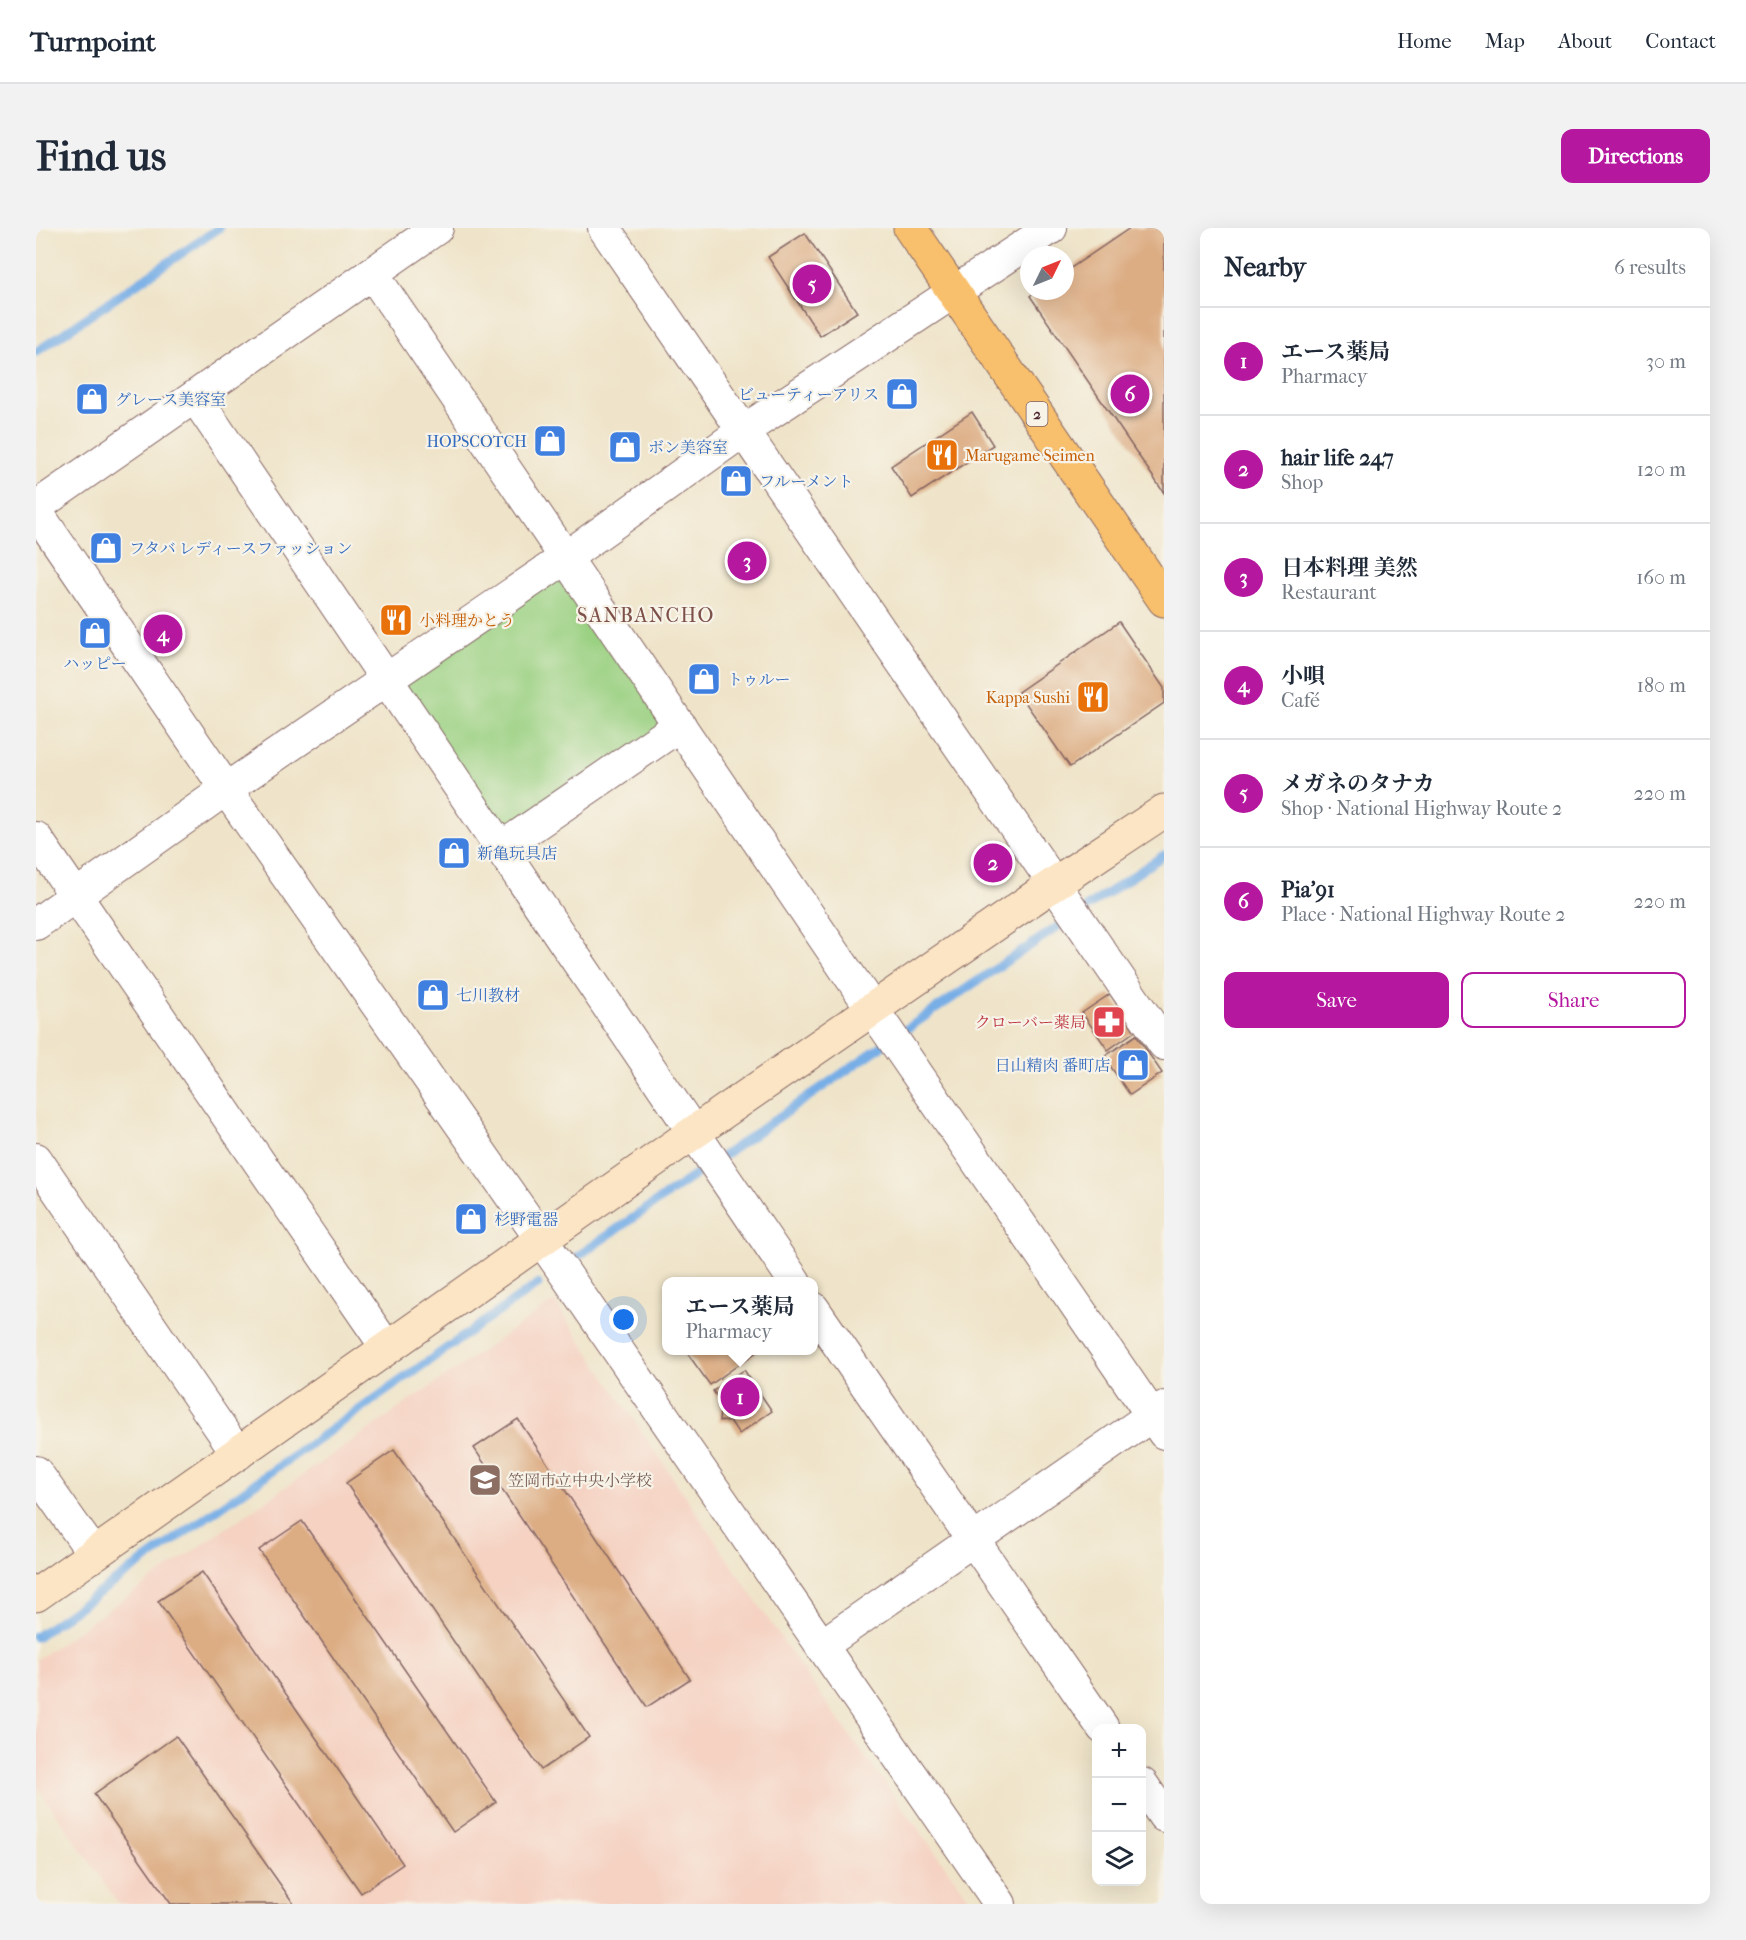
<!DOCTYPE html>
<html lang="en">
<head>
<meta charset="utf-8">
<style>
	body { margin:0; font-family:"IM FELL French Canon","Noto Serif JP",serif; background:#f2f2f3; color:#1f2937 }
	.controls { position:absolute; right:18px; bottom:18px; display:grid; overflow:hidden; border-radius:12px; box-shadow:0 6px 24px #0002 }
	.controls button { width:54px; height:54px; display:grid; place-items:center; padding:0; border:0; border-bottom:2px solid #e0e1e3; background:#fff; color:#1f2937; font:30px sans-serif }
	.compass { position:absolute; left:984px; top:18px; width:54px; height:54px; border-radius:50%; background:#fff; box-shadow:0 6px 24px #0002; rotate:47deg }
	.you { position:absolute; left:588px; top:1092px; width:21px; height:21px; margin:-15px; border:4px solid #fff; border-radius:50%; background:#1a73e8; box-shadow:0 0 0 9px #1a73e833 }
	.badge { display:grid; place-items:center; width:39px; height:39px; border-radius:50%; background:#b5179e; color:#fff; font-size:20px; font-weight:700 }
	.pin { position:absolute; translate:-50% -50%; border:3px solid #fff; box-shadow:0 2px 6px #0006 }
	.popup { position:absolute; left:626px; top:1049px; width:156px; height:78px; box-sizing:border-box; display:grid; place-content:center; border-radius:12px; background:#fff; filter:drop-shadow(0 2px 4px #0005); font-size:20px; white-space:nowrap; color:#747a83 }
	.popup b { font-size:22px; color:#1f2937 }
	.popup::after { content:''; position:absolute; left:50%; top:100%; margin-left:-12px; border:12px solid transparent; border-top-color:#fff }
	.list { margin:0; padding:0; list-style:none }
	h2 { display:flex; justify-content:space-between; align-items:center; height:78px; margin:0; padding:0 24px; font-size:26px }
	h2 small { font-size:20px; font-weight:400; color:#747a83 }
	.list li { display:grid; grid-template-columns:39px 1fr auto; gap:18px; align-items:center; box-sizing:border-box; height:108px; padding:0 24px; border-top:2px solid #e0e1e3 }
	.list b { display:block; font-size:22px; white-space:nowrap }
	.list p { margin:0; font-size:20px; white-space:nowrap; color:#747a83 }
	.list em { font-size:20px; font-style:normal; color:#747a83 }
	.actions { display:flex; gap:12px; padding:18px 24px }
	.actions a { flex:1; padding:14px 0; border:2px solid #b5179e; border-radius:12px; text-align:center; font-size:21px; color:#b5179e }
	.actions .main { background:#b5179e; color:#fff }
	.icon { flex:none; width:33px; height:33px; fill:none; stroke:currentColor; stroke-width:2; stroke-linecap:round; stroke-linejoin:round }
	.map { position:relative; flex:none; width:1128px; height:1676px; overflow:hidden; border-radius:12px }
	header { display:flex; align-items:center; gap:36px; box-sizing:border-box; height:84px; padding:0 30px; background:#fff; border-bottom:2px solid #e0e1e3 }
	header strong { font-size:28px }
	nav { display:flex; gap:33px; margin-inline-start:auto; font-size:21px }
	.intro { display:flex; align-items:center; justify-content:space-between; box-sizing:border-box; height:144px; padding:0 36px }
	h1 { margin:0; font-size:42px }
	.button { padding:15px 27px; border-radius:12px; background:#b5179e; color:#fff; font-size:21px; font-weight:700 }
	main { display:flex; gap:36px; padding:0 36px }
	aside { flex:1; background:#fff; border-radius:12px; box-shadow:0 6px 24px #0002 }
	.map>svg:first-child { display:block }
</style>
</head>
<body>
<header>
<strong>Turnpoint</strong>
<nav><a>Home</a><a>Map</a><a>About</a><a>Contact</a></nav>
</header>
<div class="intro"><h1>Find us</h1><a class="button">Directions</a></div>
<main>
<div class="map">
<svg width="1128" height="1676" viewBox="0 0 1128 1676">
	<rect width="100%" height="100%" fill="#f7f3e8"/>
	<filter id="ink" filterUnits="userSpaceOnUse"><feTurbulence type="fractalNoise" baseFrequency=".0167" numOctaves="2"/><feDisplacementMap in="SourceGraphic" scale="12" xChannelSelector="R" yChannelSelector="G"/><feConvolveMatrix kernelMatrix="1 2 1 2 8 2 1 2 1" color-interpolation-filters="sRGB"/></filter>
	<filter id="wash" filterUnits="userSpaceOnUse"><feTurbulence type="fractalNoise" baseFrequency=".008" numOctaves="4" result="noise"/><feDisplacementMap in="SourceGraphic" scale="24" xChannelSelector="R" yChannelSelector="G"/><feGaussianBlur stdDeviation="1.35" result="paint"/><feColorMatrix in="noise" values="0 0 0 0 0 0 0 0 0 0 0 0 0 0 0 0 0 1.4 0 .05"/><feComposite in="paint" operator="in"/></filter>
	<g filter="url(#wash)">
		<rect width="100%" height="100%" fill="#efe4c9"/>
		<path fill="#f5d2c2" d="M518,1073L770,1447L937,1676H83L0,1557V1432Z"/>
		<path fill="#9bd183" stroke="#727857" stroke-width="1.5" d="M529,330L644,497L465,620L351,453Z"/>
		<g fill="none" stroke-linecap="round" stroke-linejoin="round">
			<g stroke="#77aee6" stroke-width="9">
				<path d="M0,124L183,0"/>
				<path d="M542,1028L869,802L1128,627"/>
				<path d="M0,1409L502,1056"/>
			</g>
		</g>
		<g id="blocks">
			<g fill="#dcac82">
				<path d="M1094,0H1128V265L994,68L1001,63H1029V44Z"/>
				<path d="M769,5L821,84L784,108L732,29Z"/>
				<path d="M936,184L957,217L876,270L855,238Z"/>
				<path d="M1083,394L1128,460V475L1034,539L982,464Z"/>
				<path d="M1074,766L1099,803L1072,822L1046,785Z"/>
				<path d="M1100,807L1126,845L1094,867L1068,829Z"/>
				<path d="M649,1122H723L674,1157Z"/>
				<path d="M708,1142L736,1183L703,1206L695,1194L683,1193L685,1175L677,1163Z"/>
				<path d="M482,1191L654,1451L611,1479L438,1220Z"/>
				<path d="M358,1222L553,1509L505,1542L310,1255Z"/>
				<path d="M266,1293L460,1574L417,1604L223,1322Z"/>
				<path d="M166,1344L367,1636L325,1665L122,1373Z"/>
				<path d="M140,1508L258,1676H135L58,1566Z"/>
			</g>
		</g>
	</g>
	<g filter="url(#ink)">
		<use href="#blocks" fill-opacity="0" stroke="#846462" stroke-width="1.5"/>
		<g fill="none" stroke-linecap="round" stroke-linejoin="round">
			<defs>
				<g id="street">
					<path d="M568,0L1128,816"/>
					<path d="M336,45L837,782L1128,1205"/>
					<path d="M159,169L759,1054"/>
					<path d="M0,279L401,0"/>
					<path d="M0,283L190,561L505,1011L964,1676"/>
					<path d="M0,610L351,1120"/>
					<path d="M465,620L644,497"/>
					<path d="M0,696L190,561L529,330L707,203L1015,0"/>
					<path d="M0,931L202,1226"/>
					<path d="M777,1080L1067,1500"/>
					<path d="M0,1244L58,1326"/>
					<path d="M785,1418L1128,1179"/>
					<path d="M1106,1556L1128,1588"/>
				</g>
				<path id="secondary" d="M0,1367L657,905L1018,656L1128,583"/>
				<path id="highway" d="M874,0L1128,372"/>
			</defs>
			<use href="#street" stroke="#846462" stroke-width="34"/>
			<use href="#secondary" stroke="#846462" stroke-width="35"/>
			<use href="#highway" stroke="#846462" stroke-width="35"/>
			<use href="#street" stroke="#fff" stroke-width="32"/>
			<use href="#secondary" stroke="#fce5c4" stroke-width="33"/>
			<use href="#highway" stroke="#f8bf6c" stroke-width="33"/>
		</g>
	</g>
	<defs>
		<symbol id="shop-square" viewBox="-11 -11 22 22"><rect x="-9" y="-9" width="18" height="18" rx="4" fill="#3f7fe0" stroke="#f7f3e8"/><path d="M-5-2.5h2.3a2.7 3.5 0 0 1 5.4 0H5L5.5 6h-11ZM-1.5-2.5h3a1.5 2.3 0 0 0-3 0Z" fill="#fff"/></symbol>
		<symbol id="restaurant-square" viewBox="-11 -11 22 22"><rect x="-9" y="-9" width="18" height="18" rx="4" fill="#e8710a" stroke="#f7f3e8"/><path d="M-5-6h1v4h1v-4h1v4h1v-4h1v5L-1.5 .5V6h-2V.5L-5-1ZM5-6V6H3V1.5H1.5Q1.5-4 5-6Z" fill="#fff"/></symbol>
		<symbol id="pharmacy-square" viewBox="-11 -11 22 22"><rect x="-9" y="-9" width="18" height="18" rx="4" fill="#e0444e" stroke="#f7f3e8"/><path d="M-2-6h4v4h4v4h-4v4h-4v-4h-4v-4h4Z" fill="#fff"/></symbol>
		<symbol id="school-square" viewBox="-11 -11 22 22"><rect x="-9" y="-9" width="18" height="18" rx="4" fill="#8d6e63" stroke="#f7f3e8"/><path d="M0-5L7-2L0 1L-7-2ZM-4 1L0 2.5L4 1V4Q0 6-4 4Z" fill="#fff"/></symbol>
	</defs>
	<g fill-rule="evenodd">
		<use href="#shop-square" x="847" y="147" width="38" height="38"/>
		<use href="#shop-square" x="37" y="152" width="38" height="38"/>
		<use href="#shop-square" x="495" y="194" width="38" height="38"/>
		<use href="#shop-square" x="570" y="200" width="38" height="38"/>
		<use href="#restaurant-square" x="887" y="208" width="38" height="38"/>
		<use href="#shop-square" x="681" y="234" width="38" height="38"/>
		<use href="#shop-square" x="51" y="301" width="38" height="38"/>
		<use href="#restaurant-square" x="341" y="373" width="38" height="38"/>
		<use href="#shop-square" x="40" y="386" width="38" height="38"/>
		<use href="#shop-square" x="649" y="432" width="38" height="38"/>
		<use href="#restaurant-square" x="1038" y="450" width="38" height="38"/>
		<use href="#shop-square" x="399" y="606" width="38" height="38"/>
		<use href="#shop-square" x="378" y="748" width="38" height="38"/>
		<use href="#pharmacy-square" x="1054" y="775" width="38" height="38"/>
		<use href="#shop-square" x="1078" y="818" width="38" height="38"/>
		<use href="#shop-square" x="416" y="972" width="38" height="38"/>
		<use href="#school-square" x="430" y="1233" width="38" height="38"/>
	</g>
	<g text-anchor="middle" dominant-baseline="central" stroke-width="4.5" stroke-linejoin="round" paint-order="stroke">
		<rect fill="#f7f3e8" stroke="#7e5f64" stroke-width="1.5" x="990.5" y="174" width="21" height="24" rx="4.5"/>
		<g font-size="15" font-weight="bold" fill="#4a1f2b">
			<text x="1001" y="186">2</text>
		</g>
		<g font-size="16" fill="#366cbe" stroke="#f7f3e8" text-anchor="start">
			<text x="843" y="166" text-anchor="end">ビューティーアリス</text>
			<text x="79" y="171">グレース美容室</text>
			<text x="491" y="213" text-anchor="end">HOPSCOTCH</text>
			<text x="612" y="219">ボン美容室</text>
			<text x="723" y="253">フルーメント</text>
			<text x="93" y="320">フタバ レディースファッション</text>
			<text x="59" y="435" text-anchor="middle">ハッピー</text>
			<text x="691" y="451">トゥルー</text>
			<text x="441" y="625">新亀玩具店</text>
			<text x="420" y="767">七川教材</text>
			<text x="1074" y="837" text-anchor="end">日山精肉 番町店</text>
			<text x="458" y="991">杉野電器</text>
		</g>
		<g font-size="16" fill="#c56008" stroke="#f7f3e8" text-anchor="start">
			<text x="929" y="227">Marugame Seimen</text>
			<text x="383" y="392">小料理かとう</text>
			<text x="1034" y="469" text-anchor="end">Kappa Sushi</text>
		</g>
		<g font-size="16" fill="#be3a42" stroke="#f7f3e8" text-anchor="end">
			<text x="1050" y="794">クローバー薬局</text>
		</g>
		<g font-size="16" fill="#785e54" stroke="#f7f3e8" text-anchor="start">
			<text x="472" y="1252">笠岡市立中央小学校</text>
		</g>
		<g font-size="20" letter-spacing="1.5" fill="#7d5049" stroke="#f7f3e8">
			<text x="610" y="387">SANBANCHO</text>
		</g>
	</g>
</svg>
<div class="controls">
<button>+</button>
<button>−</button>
<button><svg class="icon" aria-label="layers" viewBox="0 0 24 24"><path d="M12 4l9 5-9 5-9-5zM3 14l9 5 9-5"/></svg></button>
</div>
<svg class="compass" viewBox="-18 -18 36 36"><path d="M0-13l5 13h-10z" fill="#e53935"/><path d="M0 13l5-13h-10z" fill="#747a83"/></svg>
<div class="you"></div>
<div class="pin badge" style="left:704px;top:1169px">1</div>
<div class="popup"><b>エース薬局</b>Pharmacy</div>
<div class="pin badge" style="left:957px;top:635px">2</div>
<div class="pin badge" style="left:711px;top:333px">3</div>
<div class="pin badge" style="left:127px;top:406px">4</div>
<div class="pin badge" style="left:776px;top:56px">5</div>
<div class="pin badge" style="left:1094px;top:166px">6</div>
</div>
<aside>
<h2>Nearby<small>6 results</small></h2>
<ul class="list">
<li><span class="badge">1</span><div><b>エース薬局</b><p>Pharmacy</p></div><em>30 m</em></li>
<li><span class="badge">2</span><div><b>hair life 247</b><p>Shop</p></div><em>120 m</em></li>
<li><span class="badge">3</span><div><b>日本料理 美然</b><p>Restaurant</p></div><em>160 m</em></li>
<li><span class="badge">4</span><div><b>小唄</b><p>Café</p></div><em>180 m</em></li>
<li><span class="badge">5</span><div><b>メガネのタナカ</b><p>Shop · National Highway Route 2</p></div><em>220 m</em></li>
<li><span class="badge">6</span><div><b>Pia'91</b><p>Place · National Highway Route 2</p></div><em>220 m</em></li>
</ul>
<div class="actions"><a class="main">Save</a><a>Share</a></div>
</aside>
</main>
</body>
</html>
